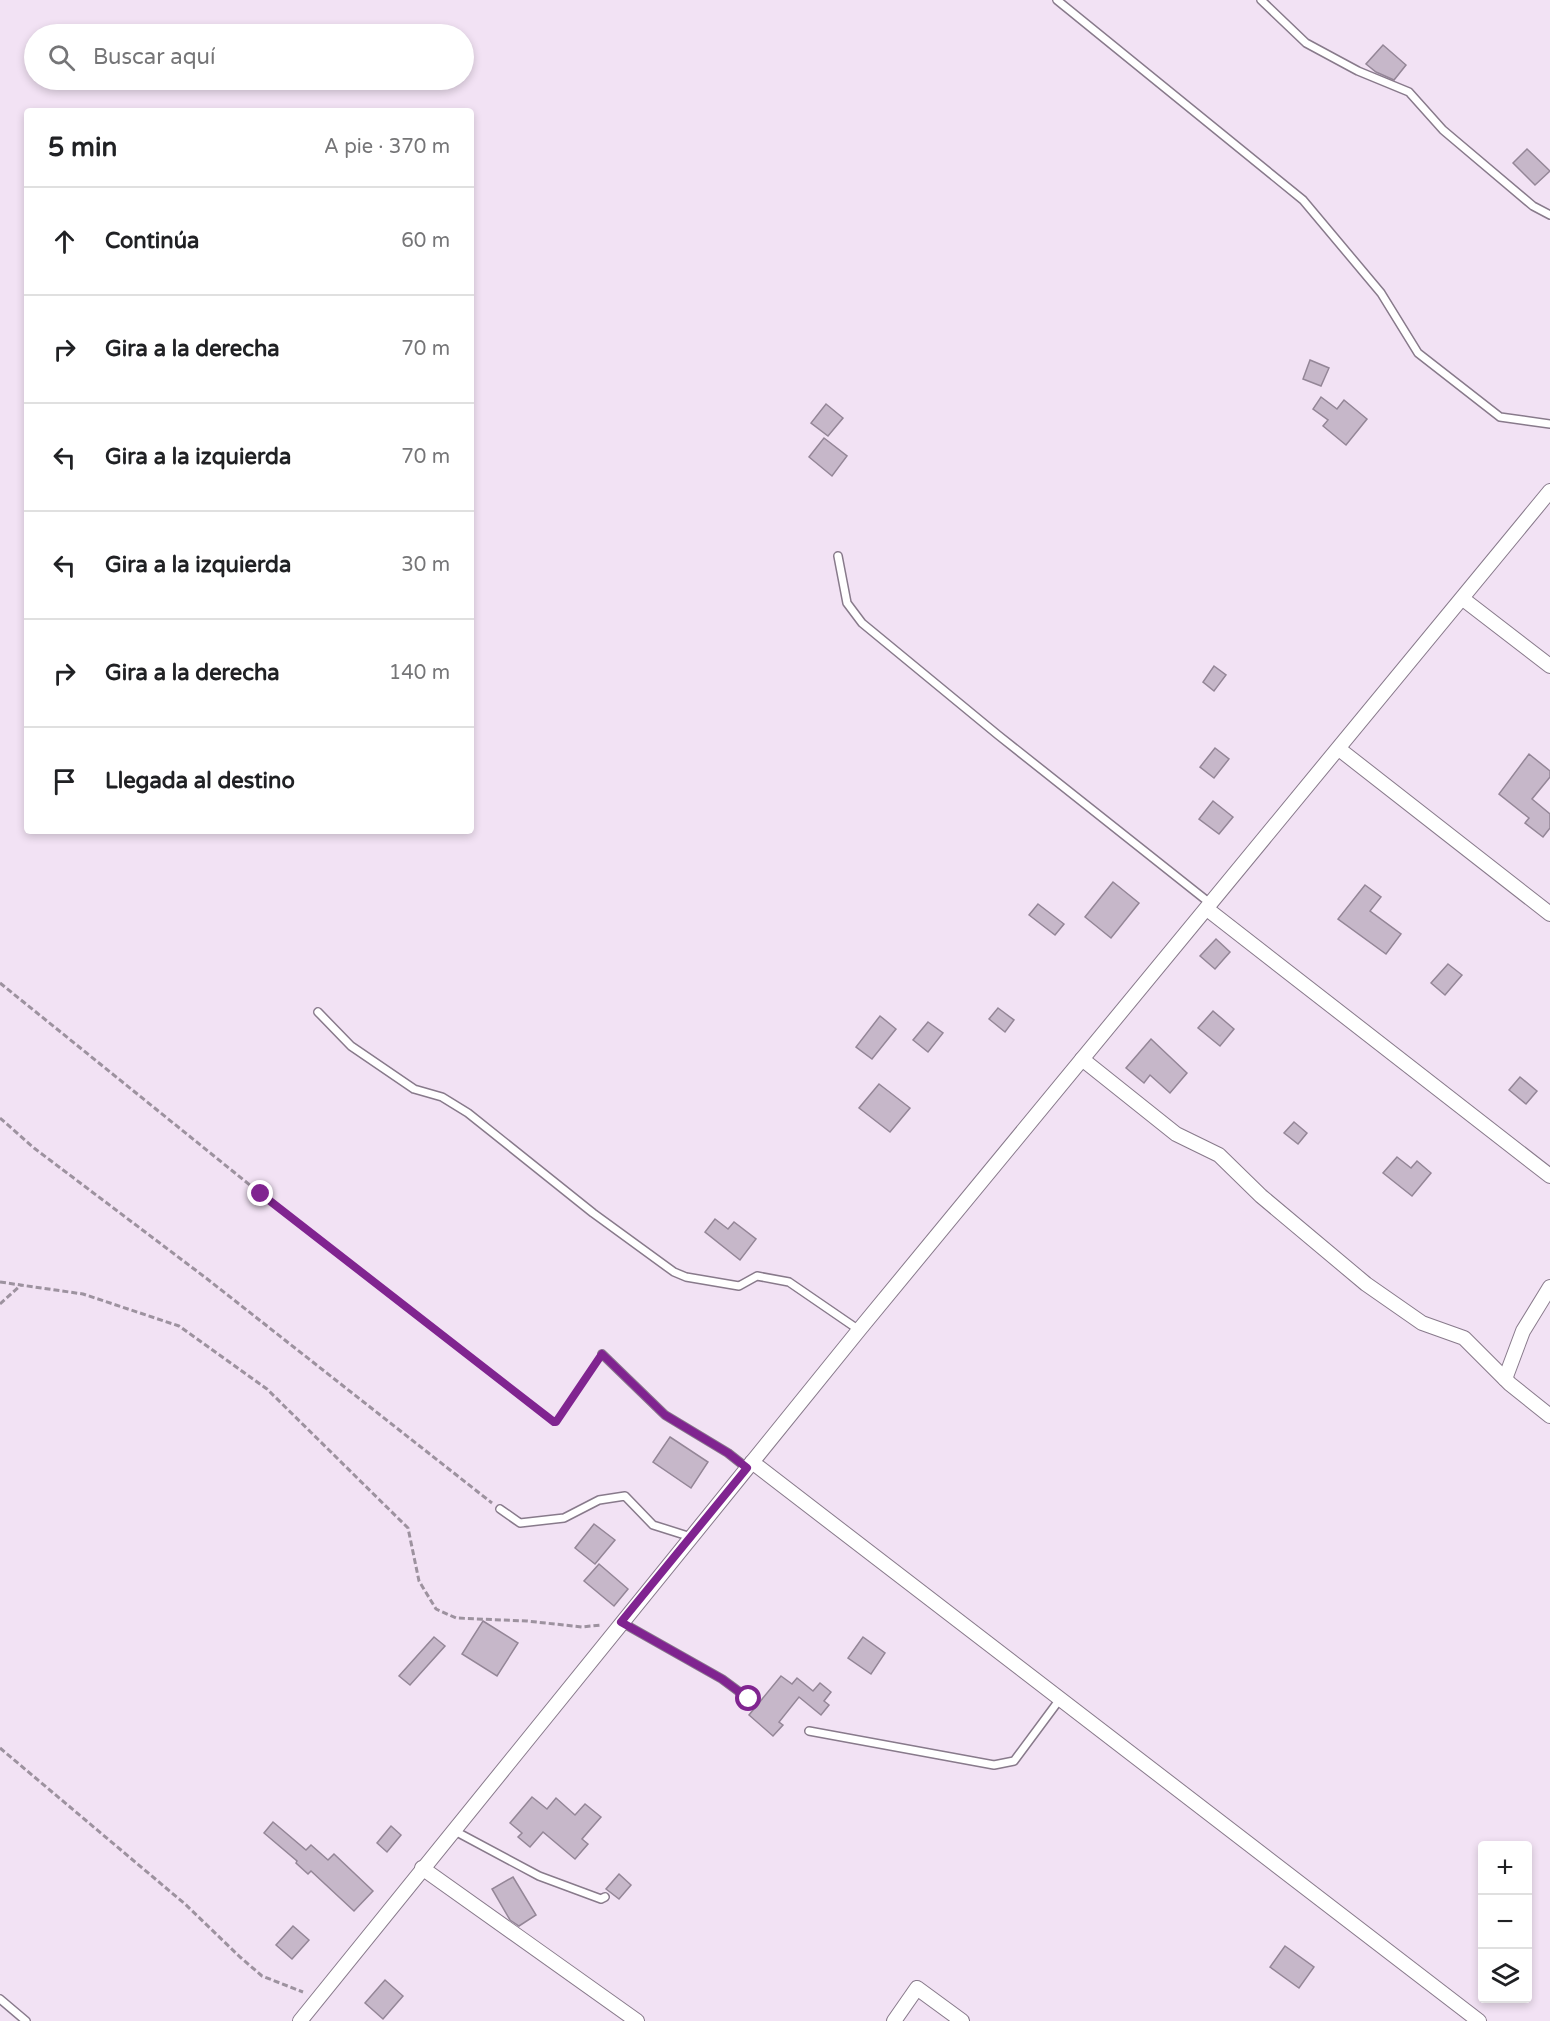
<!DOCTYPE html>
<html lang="es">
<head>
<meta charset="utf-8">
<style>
	body { margin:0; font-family:"Varela Round",sans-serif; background:#f6f6f6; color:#202124 }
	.controls { position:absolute; right:18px; bottom:18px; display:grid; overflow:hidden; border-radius:6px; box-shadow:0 3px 9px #0003 }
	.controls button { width:54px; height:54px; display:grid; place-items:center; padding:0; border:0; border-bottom:2px solid #e0e0e0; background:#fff; color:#202124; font:30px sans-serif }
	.stop { position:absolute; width:18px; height:18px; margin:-14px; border:4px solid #802490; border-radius:50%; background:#fff }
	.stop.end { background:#802490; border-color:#fff; box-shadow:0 2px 6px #0008 }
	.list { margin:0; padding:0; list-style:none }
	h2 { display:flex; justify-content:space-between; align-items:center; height:78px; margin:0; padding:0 24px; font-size:26px }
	h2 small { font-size:20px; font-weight:400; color:#757577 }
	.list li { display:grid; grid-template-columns:39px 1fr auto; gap:18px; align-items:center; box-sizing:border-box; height:108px; padding:0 24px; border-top:2px solid #e0e0e0 }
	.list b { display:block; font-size:22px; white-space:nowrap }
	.list em { font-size:20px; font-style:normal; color:#757577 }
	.icon { flex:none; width:33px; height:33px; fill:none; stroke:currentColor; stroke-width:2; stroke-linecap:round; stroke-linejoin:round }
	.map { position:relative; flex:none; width:1550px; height:2021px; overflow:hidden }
	.search { position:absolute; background:#fff; box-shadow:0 3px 9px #0003; left:24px; top:24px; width:450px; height:66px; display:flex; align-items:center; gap:15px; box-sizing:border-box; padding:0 21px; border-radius:33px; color:#757577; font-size:22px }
	.panel { position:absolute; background:#fff; box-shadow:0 3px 9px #0003; left:24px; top:108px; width:450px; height:726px; border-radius:6px }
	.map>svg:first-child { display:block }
</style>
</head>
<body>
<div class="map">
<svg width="1550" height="2021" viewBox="0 0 1550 2021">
	<rect width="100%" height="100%" fill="#f2e2f4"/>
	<g fill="#c6b7c9" stroke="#948697" stroke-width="1.5">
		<path d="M1383,45L1406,65L1394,80L1376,72L1366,64Z"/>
		<path d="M1527,149L1550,171L1535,185L1513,163Z"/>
		<path d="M1310,360L1329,368L1321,386L1303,379Z"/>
		<path d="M1321,397L1337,409L1344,400L1367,419L1346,445L1323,426L1328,420L1313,409Z"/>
		<path d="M826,404L843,418L828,436L811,423Z"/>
		<path d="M824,438L847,456L832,476L809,457Z"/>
		<path d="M1214,666L1226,675L1214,691L1203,682Z"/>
		<path d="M1215,748L1229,759L1214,778L1200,767Z"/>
		<path d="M1529,754L1550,771V777L1532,799L1550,814V828L1543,837L1525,823L1529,818L1499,794Z"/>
		<path d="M1213,801L1233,817L1219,834L1199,819Z"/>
		<path d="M1113,882L1139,903L1111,938L1085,917Z"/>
		<path d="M1365,885L1381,897L1370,911L1401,934L1386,954L1338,919Z"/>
		<path d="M1038,904L1064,924L1055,935L1029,915Z"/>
		<path d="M1216,939L1230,952L1215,969L1200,956Z"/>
		<path d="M1448,964L1462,975L1445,995L1431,983Z"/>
		<path d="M998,1008L1014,1020L1005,1032L989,1019Z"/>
		<path d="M1213,1011L1234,1029L1220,1046L1198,1028Z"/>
		<path d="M880,1016L896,1029L872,1059L856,1047Z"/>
		<path d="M928,1022L943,1033L928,1052L913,1040Z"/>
		<path d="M1151,1039L1187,1073L1170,1093L1150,1075L1144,1083L1126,1068Z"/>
		<path d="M1520,1077L1537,1091L1526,1104L1509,1090Z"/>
		<path d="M879,1084L910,1108L890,1132L859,1108Z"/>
		<path d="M1294,1122L1307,1133L1298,1144L1284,1133Z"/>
		<path d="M1397,1157L1411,1168L1417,1161L1431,1173L1412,1196L1383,1173Z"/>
		<path d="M715,1219L728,1229L734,1222L756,1239L740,1260L705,1232Z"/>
		<path d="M670,1437L708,1462L691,1488L653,1462Z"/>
		<path d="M594,1524L615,1540L595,1564L575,1548Z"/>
		<path d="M599,1564L628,1589L614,1606L584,1581Z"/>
		<path d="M483,1621L518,1643L497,1676L462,1654Z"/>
		<path d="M434,1637L445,1646L410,1685L399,1676Z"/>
		<path d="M863,1637L885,1653L871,1674L848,1658Z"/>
		<path d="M781,1676L792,1684L797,1678L813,1691L820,1683L831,1692L824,1701L829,1705L821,1715L799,1697L779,1722L783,1725L773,1736L749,1715Z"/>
		<path d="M532,1797L547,1809L556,1798L575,1815L585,1804L601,1817L582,1839L588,1844L575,1859L543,1832L530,1847L518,1837L522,1833L510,1823Z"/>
		<path d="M273,1822L306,1850L311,1845L328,1860L334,1854L373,1891L354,1911L311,1871L308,1874L296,1863L297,1861L264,1833Z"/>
		<path d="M391,1826L401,1835L387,1852L377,1843Z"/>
		<path d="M619,1874L631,1885L619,1899L606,1889Z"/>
		<path d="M513,1877L536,1915L519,1926L510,1920L492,1889Z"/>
		<path d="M293,1926L309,1940L292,1959L276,1945Z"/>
		<path d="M1285,1946L1314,1967L1299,1988L1270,1967Z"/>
		<path d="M385,1980L403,1996L383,2019L365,2003Z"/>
	</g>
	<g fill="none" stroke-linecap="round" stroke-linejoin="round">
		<defs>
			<g id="service">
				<path d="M1057,0L1303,200L1381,293L1418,353L1500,417L1550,424"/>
				<path d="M1261,0L1306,43L1358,71L1409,92L1443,130L1533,206L1550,215"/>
				<path d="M838,556L847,603L862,623L998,735L1211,904"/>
				<path d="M318,1012L351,1046L414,1089L442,1097L468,1113L593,1213L674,1272L686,1277L739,1286L757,1276L789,1282L859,1330"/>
				<path d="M602,1354L665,1415L728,1453L747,1468"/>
				<path d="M500,1509L520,1523L564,1518L599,1500L625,1496L653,1525L691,1537"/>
				<path d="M621,1622L722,1679L749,1699"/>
				<path d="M809,1731L994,1765L1014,1761L1060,1699"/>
				<path d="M453,1830L539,1876L601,1899L605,1897"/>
				<path d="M0,1999L26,2021"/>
			</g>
			<g id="minor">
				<path d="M1463,599L1550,666"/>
				<path d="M1339,749L1550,914"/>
				<path d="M1207,909L1550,1176"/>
				<path d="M1082,1059L1176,1134L1219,1155L1261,1196L1366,1284L1422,1323L1464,1338L1510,1384L1550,1416"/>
				<path d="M1505,1379L1523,1331L1550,1287"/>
				<path d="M752,1462L1479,2021"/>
				<path d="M422,1868L637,2021"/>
				<path d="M300,2021L859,1330L1550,491"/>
				<path d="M894,2021L917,1988L962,2021"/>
			</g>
		</defs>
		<use href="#service" stroke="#887a8b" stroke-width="10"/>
		<use href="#minor" stroke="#887a8b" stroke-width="16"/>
		<g stroke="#9d929f" stroke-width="3" stroke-dasharray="6 3" stroke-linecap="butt">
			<path d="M0,983L261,1194L554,1422H556L596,1365"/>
			<path d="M0,1118L34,1148L206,1278L492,1503"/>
			<path d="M0,1282L83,1294L179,1326L267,1389L408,1528L419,1581L436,1609L456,1618L527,1621L582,1627L601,1625"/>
			<path d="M0,1304L21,1285"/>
			<path d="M0,1748L185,1904L240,1957L262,1976L303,1992"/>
		</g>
		<use href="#service" stroke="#fff" stroke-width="7"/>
		<use href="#minor" stroke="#fff" stroke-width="14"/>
	</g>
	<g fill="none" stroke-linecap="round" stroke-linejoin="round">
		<path stroke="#802490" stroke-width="8" d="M261,1194L554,1422H556L602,1354L665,1415L728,1453L747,1468L621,1622L722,1679L749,1699"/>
	</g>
</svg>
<div class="controls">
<button>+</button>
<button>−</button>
<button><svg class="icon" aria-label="layers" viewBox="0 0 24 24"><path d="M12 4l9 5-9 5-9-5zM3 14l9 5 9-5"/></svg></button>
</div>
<div class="stop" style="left:749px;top:1699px"></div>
<div class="stop end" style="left:261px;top:1194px"></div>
<div class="search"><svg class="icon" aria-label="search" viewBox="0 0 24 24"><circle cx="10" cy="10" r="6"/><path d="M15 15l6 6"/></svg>Buscar aquí</div>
<section class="panel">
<h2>5 min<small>A pie · 370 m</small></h2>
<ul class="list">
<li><svg class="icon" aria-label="ahead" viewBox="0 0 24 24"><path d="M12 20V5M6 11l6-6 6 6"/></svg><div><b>Continúa</b></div><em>60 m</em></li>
<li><svg class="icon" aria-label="right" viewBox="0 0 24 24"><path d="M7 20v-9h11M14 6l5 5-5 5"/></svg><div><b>Gira a la derecha</b></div><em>70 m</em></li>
<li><svg class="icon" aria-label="left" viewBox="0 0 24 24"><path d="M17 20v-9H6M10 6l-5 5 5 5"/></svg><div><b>Gira a la izquierda</b></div><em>70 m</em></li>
<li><svg class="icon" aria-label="left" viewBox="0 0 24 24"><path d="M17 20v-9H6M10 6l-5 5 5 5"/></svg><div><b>Gira a la izquierda</b></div><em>30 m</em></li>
<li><svg class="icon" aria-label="right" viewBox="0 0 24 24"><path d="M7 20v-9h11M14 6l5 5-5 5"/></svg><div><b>Gira a la derecha</b></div><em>140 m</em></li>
<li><svg class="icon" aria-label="arrive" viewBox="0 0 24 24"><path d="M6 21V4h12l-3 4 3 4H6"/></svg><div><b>Llegada al destino</b></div></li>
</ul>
</section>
</div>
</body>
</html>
